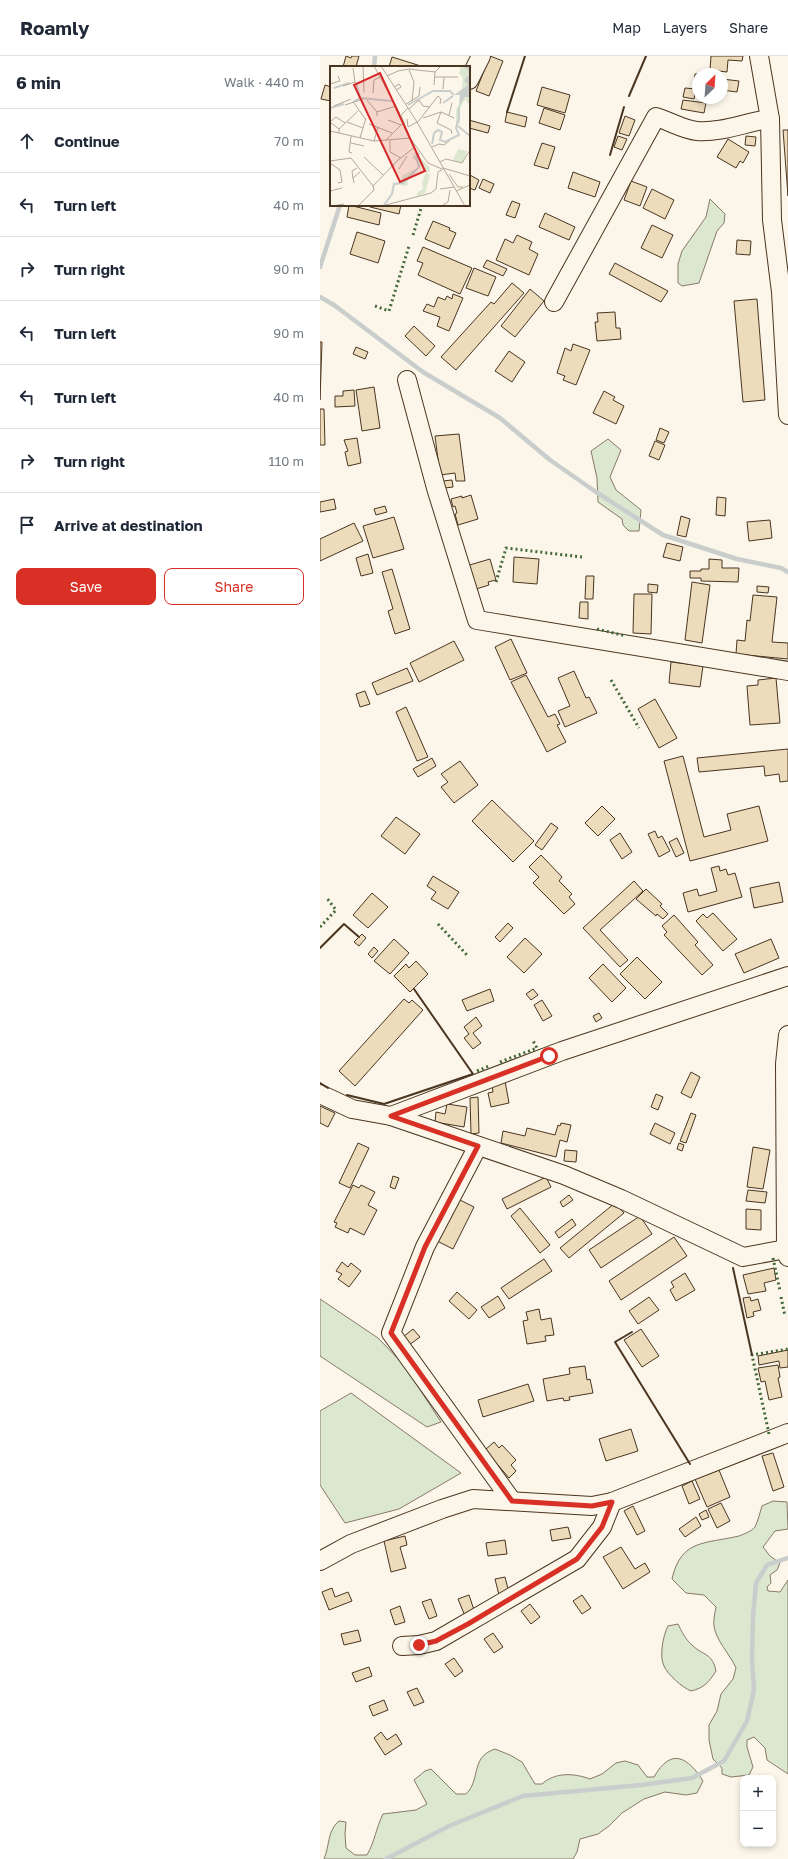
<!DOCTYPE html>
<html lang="en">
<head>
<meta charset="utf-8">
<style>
	body { margin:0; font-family:"Golos Text",sans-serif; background:#f2f2f3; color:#1f2937 }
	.controls { position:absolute; right:12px; bottom:12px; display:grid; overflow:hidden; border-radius:8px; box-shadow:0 2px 6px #0003 }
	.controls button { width:36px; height:36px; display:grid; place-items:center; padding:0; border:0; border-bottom:1px solid #e0e1e3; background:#fff; color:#1f2937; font:20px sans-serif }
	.compass { position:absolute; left:372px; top:12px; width:36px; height:36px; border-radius:50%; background:#fff; box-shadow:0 2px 6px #0003; rotate:25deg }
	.stop { position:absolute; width:12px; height:12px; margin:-9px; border:3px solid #d93025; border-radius:50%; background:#fff }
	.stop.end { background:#d93025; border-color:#fff; box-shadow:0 1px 4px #0008 }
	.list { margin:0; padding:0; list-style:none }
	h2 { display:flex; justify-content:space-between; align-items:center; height:52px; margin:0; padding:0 16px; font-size:17px }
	h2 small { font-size:13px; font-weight:400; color:#747a83 }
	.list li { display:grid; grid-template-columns:26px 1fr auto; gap:12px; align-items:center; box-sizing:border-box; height:64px; padding:0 16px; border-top:1px solid #e0e1e3 }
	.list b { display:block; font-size:15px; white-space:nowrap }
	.list em { font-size:13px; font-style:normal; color:#747a83 }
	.actions { display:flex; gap:8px; padding:12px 16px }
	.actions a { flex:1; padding:9px 0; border:1px solid #d93025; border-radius:8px; text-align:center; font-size:14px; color:#d93025 }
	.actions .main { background:#d93025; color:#fff }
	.icon { flex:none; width:22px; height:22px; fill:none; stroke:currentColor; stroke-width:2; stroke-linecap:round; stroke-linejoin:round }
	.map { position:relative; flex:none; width:468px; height:1803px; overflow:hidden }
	header { display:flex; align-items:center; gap:24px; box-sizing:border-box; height:56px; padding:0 20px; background:#fff; border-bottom:1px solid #e0e1e3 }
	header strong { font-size:19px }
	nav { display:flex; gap:22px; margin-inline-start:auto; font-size:14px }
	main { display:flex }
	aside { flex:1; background:#fff }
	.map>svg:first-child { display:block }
</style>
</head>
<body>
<header>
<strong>Roamly</strong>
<nav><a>Map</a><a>Layers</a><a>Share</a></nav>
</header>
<main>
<aside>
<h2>6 min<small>Walk · 440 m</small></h2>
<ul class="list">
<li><svg class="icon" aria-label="ahead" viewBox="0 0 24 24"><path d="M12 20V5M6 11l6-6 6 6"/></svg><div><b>Continue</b></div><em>70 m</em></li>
<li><svg class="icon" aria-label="left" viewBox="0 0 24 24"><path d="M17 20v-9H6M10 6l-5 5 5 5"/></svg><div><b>Turn left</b></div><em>40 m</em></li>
<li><svg class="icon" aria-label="right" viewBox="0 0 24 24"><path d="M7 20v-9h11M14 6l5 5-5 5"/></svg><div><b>Turn right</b></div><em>90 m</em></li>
<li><svg class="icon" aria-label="left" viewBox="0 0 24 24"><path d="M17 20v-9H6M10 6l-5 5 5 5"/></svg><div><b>Turn left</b></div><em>90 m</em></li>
<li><svg class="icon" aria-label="left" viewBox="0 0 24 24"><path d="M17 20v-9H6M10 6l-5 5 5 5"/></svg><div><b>Turn left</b></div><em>40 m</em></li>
<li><svg class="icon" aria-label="right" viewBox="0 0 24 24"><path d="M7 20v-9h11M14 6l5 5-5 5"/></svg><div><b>Turn right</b></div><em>110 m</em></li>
<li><svg class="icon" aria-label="arrive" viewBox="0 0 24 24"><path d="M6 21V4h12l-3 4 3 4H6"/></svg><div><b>Arrive at destination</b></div></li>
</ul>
<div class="actions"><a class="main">Save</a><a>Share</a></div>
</aside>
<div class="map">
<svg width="468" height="1803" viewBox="0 0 468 1803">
	<rect width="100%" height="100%" fill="#fbf6e9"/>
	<g fill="#dce7d0" stroke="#887966">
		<path d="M390,143L405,158L404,167L397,175L379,227L362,230L358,227V208L362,195L386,161Z"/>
		<path d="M288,383L301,394L290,421L296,434L321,454L319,475H309L303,469L302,463L278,446L277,422L271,395Z"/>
		<path d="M0,1243L58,1282L84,1309L121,1366L107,1371L0,1300Z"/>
		<path d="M31,1337L141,1417L79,1453L25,1467L0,1429V1355Z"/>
		<path d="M453,1445L467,1446L468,1473L455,1475L443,1491L450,1500L460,1507L457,1514L450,1519L451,1527L447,1531L448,1535L460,1536L468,1524V1718L447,1704L445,1692L434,1681L427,1684V1691L433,1711L429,1719L411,1721L402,1718V1712L393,1703L389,1684V1669L397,1655L401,1638L413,1623L416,1612C410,1598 396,1585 394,1570C393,1565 395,1557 396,1551L384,1539L366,1537L352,1523C361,1483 385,1488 419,1480C424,1478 432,1475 435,1471C438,1465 440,1456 442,1450Z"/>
		<path d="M358,1568C362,1576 365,1583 372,1589C383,1600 392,1596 396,1615C389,1626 384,1632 371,1635C363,1632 347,1618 344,1610C339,1601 343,1579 348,1570Z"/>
		<path d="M175,1693L190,1699L202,1706L215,1728H222C235,1716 254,1717 270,1723L282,1718L296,1707L305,1705L318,1709L327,1721H334C351,1691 368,1701 383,1725L377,1737L366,1739L345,1736L324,1743L302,1757L289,1770L278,1778L260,1783L257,1796L253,1803H4C10,1789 7,1775 19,1765L26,1766L25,1778L26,1792L35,1799H47C55,1785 56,1772 63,1758L96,1754L107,1748L94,1724L105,1715L111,1713L136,1738H146C161,1724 150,1701 175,1693Z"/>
	</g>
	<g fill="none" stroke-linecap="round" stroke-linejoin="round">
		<g stroke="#c9cecd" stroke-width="4.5">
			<path d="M54,11L55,0"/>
			<path d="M0,211L20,149"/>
			<path d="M0,241L14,249L103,316L180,362L230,404L276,436L343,479L417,503L461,512L468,516"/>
			<path d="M66,1803L129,1770L203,1740L321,1729L372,1722L404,1705L427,1665L434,1634L432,1603L433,1561L436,1527L447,1509L468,1502"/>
		</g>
	</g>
	<g fill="#ecdcbc" stroke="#4a3520">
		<path d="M26,0L31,2L32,0H39L36,11H23Z"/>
		<path d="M170,0L183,5L169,40L156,35Z"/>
		<path d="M391,0H423L422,5L408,4L407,16L390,14Z"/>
		<path d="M72,1L104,11H69Z"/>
		<path d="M375,18H378V27H374Z"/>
		<path d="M402,23L419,25L417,36L402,34Z"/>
		<path d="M5,29L11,31V45L1,43Z"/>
		<path d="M222,31L250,39L245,57L217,49Z"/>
		<path d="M365,32L376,33L374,43L363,41Z"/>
		<path d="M363,44L386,47L384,57L361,53Z"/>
		<path d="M224,52L245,59L240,74L219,67Z"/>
		<path d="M187,56L207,61L205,71L185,66Z"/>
		<path d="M305,60L315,64L309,80L299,77Z"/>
		<path d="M149,64L170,70L168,77L149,72Z"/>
		<path d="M463,74H468V140Z"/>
		<path d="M298,80L307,83L302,94L294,91Z"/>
		<path d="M426,80L436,81L435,90L425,89Z"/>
		<path d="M408,83L429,96L423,107L420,105L416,112L397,101Z"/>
		<path d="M222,87L235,91L228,113L214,109Z"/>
		<path d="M253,116L280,126L275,141L248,132Z"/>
		<path d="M150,119L159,124L155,134L149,132Z"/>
		<path d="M163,123L174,128L170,137L159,132Z"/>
		<path d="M311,125L327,131L320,150L304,144Z"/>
		<path d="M332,133L354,144L345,163L323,152Z"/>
		<path d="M192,145L200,148L195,162L186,159Z"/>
		<path d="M29,149L61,157L59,169L27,161Z"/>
		<path d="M51,149H81L79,158L50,151Z"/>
		<path d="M225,157L255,171L249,184L219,171Z"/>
		<path d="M113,165L130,172L129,174L136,177L129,193L105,183Z"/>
		<path d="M332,169L353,179L342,202L321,192Z"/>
		<path d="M37,176L65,185L58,207L30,198Z"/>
		<path d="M197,179L212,186L209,193L218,198L209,219L176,204L185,183L193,187Z"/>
		<path d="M417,184L431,185L430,199L416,198Z"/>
		<path d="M103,191L152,212L140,238L98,219L103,207L97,205Z"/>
		<path d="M167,204L187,213L183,220L163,211Z"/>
		<path d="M295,207L348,235L341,246L289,218Z"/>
		<path d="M154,212L176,221L168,240L146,232Z"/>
		<path d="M192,227L204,237L136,314L121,301L171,246L174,248Z"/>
		<path d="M210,233L224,245L195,281L181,270Z"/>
		<path d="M133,238L143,242L129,275L117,270L120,261L103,255L107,248L114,251L118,241L125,244L127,240L132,243Z"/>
		<path d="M437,243L445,344L423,346L414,245Z"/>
		<path d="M295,256L296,272H300L301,283L277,285L275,266H278L277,257Z"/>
		<path d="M94,270L115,290L106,300L85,280Z"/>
		<path d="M0,286H2L0,344Z"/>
		<path d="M253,288L270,294L256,329L243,324L245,320L237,317L245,292L251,295Z"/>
		<path d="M36,291L48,296L45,303L33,298Z"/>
		<path d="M189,295L205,306L192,326L175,315Z"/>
		<path d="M54,331L60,372L42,375L36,334Z"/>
		<path d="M34,334L35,350L15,351V340H23V335Z"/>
		<path d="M284,335L295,341L293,344L304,350L296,368L273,357Z"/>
		<path d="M0,353H4L5,389H0Z"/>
		<path d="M340,372L349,376L344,387L336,384Z"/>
		<path d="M139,378L145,425H136L135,417L120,419L115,380Z"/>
		<path d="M37,382L41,407L28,410L25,396L28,395L24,384Z"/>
		<path d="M335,385L345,389L339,404L329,400Z"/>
		<path d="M132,424L133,431L125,432L123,425Z"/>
		<path d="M151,439L158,463L138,469L135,458L137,457L135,450L133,451L131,443L142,440V442Z"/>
		<path d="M397,441L406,442L405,460L396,459Z"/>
		<path d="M14,443L16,453L0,456V446Z"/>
		<path d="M65,450L67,456L56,459L54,453Z"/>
		<path d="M361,460L370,463L366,481L357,479Z"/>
		<path d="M74,461L84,493L53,502L43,470Z"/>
		<path d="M450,464L452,482L429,485L427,466Z"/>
		<path d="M34,467L43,485L0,505V483Z"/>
		<path d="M347,487L363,491L360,505L343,501Z"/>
		<path d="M48,498L53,517L41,520L36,502Z"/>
		<path d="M194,501L219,503L217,528L193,526Z"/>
		<path d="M170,503L176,524L168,526L169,529L153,534L146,510Z"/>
		<path d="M389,503L402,504V512H419L418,526L381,525V522H370V515H381V513H389Z"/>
		<path d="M72,513L90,573L75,578L68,555L73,553L62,516Z"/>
		<path d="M266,520H274L273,543H265Z"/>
		<path d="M372,526L390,529L382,587L365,584Z"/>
		<path d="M328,528L338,529L337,537L328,536Z"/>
		<path d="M437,530L449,531L448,537L437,536Z"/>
		<path d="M314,538H332L331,578L313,577Z"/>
		<path d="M433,539L457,541L452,586L468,587V603L416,598L417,584L425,585L427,564L430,565Z"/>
		<path d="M260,546H268V563L259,562Z"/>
		<path d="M191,583L207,617L190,624L175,591Z"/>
		<path d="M134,585L144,604L99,626L90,607Z"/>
		<path d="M351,606L383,610L380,631L349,627Z"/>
		<path d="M87,612L93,625L57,639L52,627Z"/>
		<path d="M254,615L266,642L269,641L277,657L245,671L238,655L250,650L238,622Z"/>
		<path d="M206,619L228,661L235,658L240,668L237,669L246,686L227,696L191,626Z"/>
		<path d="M456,622L460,667L430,669L427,630L438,629V624Z"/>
		<path d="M45,635L50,648L40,651L36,638Z"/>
		<path d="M335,643L357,682L339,692L318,653Z"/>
		<path d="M86,651L108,701L97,705L76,656Z"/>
		<path d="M468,693V725L460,726L459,718L445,720L444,710L379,716L377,702Z"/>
		<path d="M363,700L384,781L411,774L407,758L439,750L448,785L370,805L344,705Z"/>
		<path d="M112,702L116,710L98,721L93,713Z"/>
		<path d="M140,705L158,729L134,747L121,731L128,726L121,718Z"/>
		<path d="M172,744L214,785L193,806L152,765Z"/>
		<path d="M282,750L295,763L278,780L265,767Z"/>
		<path d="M76,761L100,778L85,798L61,780Z"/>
		<path d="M231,767L238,772L222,794L215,789Z"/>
		<path d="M335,775L338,782L342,780L350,795L339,801L328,778Z"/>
		<path d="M300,777L312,796L302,803L290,784Z"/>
		<path d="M357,782L364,797L356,801L349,786Z"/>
		<path d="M221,799L242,821L239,825L252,838L249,841L255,848L244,858L213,827L219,821L209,811Z"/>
		<path d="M399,810L400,815L406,813L408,819L415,817L422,841L368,856L363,837L377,833L379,840L397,835L391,812Z"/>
		<path d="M113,820L139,836L128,853L111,843L116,836L107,830Z"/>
		<path d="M314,825L323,835L280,874L308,904L300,911L263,872Z"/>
		<path d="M459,826L463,846L434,852L430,832Z"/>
		<path d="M326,833L342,848L340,850L348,858L343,863L337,858L336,860L316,843Z"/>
		<path d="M52,837L68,851L48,872L33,859Z"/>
		<path d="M393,857L417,883L403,895L376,865L383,858L387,862Z"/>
		<path d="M354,859L378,886L375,889L393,909L382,919L344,879L347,876L342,870Z"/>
		<path d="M188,867L193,872L180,886L175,881Z"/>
		<path d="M42,878L46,882L39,890L34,886Z"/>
		<path d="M205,882L222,898L204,917L187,901Z"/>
		<path d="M74,883L89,897L70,918L54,905Z"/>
		<path d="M451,883L459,902L424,917L415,898Z"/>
		<path d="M54,891L58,895L52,902L48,898Z"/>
		<path d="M317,901L342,926L325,943L300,918Z"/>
		<path d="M96,905L108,918L90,936L74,920L86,908L89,912Z"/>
		<path d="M283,908L306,932L292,946L269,922Z"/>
		<path d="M170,933L174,945L147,955L142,944Z"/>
		<path d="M213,933L218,939L211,944L206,938Z"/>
		<path d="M84,943L89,947L92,944L103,954L35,1030L19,1015Z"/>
		<path d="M222,944L232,960L223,965L214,949Z"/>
		<path d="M279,957L282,962L276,966L273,960Z"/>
		<path d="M156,961L162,970L153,977L161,987L153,993L144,982L149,978L144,971Z"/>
		<path d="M371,1016L380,1021L371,1042L361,1037Z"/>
		<path d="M185,1025L189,1047L171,1051L168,1037L173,1036L172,1028Z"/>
		<path d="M336,1038L343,1041L338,1054L331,1051Z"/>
		<path d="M158,1041L159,1077L151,1078L150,1042Z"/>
		<path d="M127,1048L147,1051L144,1071L115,1066L116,1056L125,1058Z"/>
		<path d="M0,1050L15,1057L8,1071L0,1067Z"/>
		<path d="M371,1057L376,1059L366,1087L360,1085Z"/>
		<path d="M241,1067L251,1069L247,1086L240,1084L236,1101L181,1087L183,1075L205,1080L207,1072L235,1079L238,1069L240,1070Z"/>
		<path d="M335,1067L355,1077L350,1088L330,1078Z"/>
		<path d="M38,1087L49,1092L30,1132L19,1127Z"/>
		<path d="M359,1087L364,1089L362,1095L357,1093Z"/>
		<path d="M433,1091L450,1094L443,1133L427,1131Z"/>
		<path d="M245,1094L257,1095L256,1106L244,1105Z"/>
		<path d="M73,1120L79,1122L75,1133L70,1131Z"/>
		<path d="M226,1121L231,1131L187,1153L182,1143Z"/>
		<path d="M33,1129L39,1132L41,1129L55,1136L48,1149L57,1154L44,1179L30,1172L28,1177L15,1171L17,1167L14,1166Z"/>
		<path d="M428,1134L447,1136L445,1147L426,1145Z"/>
		<path d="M249,1139L253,1144L243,1151L240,1146Z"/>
		<path d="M134,1141L154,1151L133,1193L113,1183Z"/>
		<path d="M295,1147L304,1157L249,1202L240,1192Z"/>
		<path d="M200,1152L230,1189L220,1197L191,1160Z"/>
		<path d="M426,1153L441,1154V1174L426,1173Z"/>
		<path d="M320,1160L332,1178L281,1212L269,1194Z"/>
		<path d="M252,1163L256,1169L239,1182L235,1176Z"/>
		<path d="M354,1181L367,1200L301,1244L289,1225Z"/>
		<path d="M224,1203L232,1215L189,1243L181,1232Z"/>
		<path d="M22,1206L28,1211L31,1207L41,1215L29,1231L18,1223L22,1218L16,1215Z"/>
		<path d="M454,1212L456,1224L444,1227L446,1235L428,1238L423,1219Z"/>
		<path d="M365,1217L375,1234L356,1245L350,1234L354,1231L351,1226Z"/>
		<path d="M137,1236L157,1254L149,1263L129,1245Z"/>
		<path d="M178,1240L185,1252L169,1262L161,1251Z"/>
		<path d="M329,1241L339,1254L318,1268L309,1255Z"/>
		<path d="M430,1241L431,1245L438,1243L441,1254L433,1256L434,1260L427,1262L423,1242Z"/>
		<path d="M219,1253L221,1264L231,1262L234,1279L225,1280L226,1285L207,1288L203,1265L208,1264L206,1256Z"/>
		<path d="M93,1273L100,1281L89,1289L83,1281Z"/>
		<path d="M321,1273L339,1300L322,1311L304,1284Z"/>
		<path d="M468,1294V1311L460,1312L459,1305L439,1309L438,1300Z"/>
		<path d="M458,1309L460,1321L458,1322L462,1341L449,1344L445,1325L441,1326L438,1312Z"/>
		<path d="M265,1310L267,1324L270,1323L273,1337L249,1341L250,1344L244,1345L243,1342L227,1345L223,1323L250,1318L249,1312Z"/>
		<path d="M208,1328L214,1345L163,1361L158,1344Z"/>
		<path d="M311,1373L318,1395L286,1405L279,1383Z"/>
		<path d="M174,1386L179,1392L182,1389L196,1404L191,1409L196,1415L189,1422L165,1394Z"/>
		<path d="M453,1397L464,1431L453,1435L442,1400Z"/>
		<path d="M399,1414L410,1441L387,1451L375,1423Z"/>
		<path d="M372,1425L380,1443L369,1448L362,1430Z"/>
		<path d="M401,1447L410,1465L397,1472L388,1453Z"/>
		<path d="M313,1450L325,1475L317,1479L304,1455Z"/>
		<path d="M386,1454L389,1461L382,1464L379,1458Z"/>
		<path d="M376,1461L381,1470L365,1481L359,1473Z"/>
		<path d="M248,1471L251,1482L232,1485L230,1474Z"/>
		<path d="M85,1480L87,1489L80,1491L86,1512L71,1516L64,1485Z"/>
		<path d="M185,1484L187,1498L168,1500L166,1487Z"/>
		<path d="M301,1491L315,1513L325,1507L330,1516L303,1533L283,1501Z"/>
		<path d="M185,1521L189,1537L179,1539L175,1523Z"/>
		<path d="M12,1532L15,1541L28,1536L32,1545L9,1554L2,1536Z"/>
		<path d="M149,1539L155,1557L145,1560L138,1543Z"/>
		<path d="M262,1539L271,1552L262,1558L253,1545Z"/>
		<path d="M111,1543L117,1560L109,1563L102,1546Z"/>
		<path d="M210,1548L220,1561L211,1568L201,1555Z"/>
		<path d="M80,1550L85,1566L75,1569L70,1554Z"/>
		<path d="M38,1574L41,1585L24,1589L21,1578Z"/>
		<path d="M173,1577L183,1591L174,1597L164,1583Z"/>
		<path d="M134,1602L143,1615L135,1621L125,1608Z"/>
		<path d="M49,1611L52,1620L36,1626L32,1617Z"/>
		<path d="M97,1632L104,1646L94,1650L87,1636Z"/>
		<path d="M64,1644L68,1654L53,1660L49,1650Z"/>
		<path d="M61,1676L67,1684L76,1678L82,1688L65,1699L54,1682Z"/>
	</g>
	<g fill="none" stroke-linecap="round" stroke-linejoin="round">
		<defs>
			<g id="minor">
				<path d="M439,0L450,63L452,164L461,236L468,359"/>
				<path d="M149,24L161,0"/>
				<path d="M234,246L336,61C349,65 364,74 377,75C402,77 426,66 450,63"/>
				<path d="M87,324L116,432L157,564L468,615"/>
				<path d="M468,979L465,1008L466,1193L468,1201"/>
				<path d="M0,1038L32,1053L71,1060L244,1119L301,1143L423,1201L466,1193"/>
				<path d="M71,1060L242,995L468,920"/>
				<path d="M158,1090L105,1191L71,1277L192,1445"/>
				<path d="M0,1505L31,1488L122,1453L153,1443L272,1450L292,1446L468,1377"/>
				<path d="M82,1590L99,1589L116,1585L257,1503L282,1471L292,1446"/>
			</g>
		</defs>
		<use href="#minor" stroke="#4a3520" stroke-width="20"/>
		<use href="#minor" stroke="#fbf6e9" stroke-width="18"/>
		<g stroke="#436837" stroke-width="3" stroke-dasharray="2 3" stroke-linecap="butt">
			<path d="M93,179L102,149"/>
			<path d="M55,250L69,255L89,190"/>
			<path d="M176,526L186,492L262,501"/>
			<path d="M277,573L306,580"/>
			<path d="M291,624L319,672"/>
			<path d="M118,868L147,899"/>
			<path d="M0,871L16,854L6,841"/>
			<path d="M180,1006L217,992L212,983"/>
			<path d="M157,1015L169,1010"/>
			<path d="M453,1202L460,1235"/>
			<path d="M461,1241L465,1260"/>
			<path d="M449,1378L432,1299L468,1293"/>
		</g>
		<g stroke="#4a3520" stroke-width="2">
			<path d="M309,40L326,0"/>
			<path d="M187,56L205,0"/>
			<path d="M290,99L304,51"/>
			<path d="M0,892L24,868L39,881"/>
			<path d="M0,1027L8,1032"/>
			<path d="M27,1039L64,1048L153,1018L94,933"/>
			<path d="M413,1212L432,1299"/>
			<path d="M312,1276L295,1286L370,1408"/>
		</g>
	</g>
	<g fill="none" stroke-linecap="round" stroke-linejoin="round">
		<path stroke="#d93025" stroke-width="5" d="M99,1589L116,1585L148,1568L257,1503L282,1471L292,1446L272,1450L192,1445L71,1277L105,1191L158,1090L71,1060L229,1000"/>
	</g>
	<g transform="translate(10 10)">
		<rect width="140" height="140" fill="#fbf6e9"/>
		<path d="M131,0L138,4L139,9L136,12L138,20L132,23L133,12L129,7ZM140,28V37H137L136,33L133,36L129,46L130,56L126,60V44L131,35ZM128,83L137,85L133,97L123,94ZM85,86L100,102V106H96L93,100L88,101L87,96L82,92ZM87,102L88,103L83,110L78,114L77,120L70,119L73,109ZM96,106L100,109L95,127L86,131L88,126L93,123L92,116Z" fill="#dce7d0"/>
		<path d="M132,0H140V27L139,31H135L129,40L130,29H124L138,19L134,14L139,9L138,4Z" fill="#c9cecd"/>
		<path fill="none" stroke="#c9cecd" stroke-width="2" d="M26,16L30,32M4,22L19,17M23,36L30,32L62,35M113,37L123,30M78,39L103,25H120L124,29M0,42L14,38M128,60L140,70M102,78L104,67L108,64L112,66L110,74L115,76L129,69L126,62L129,52V41M54,139L62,128L64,118L73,117L89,101L86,91L89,87"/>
		<path fill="none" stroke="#b4a999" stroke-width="1" d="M33,0L34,26M44,0L66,40M51,0L87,56L135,140M79,4L84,16L82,35M57,10L68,5L79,3L105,6L111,0M105,11H128M0,18L10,15L8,10M104,19L105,6M13,20L25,16L23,2M64,21L69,18L71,21L66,24M113,23L114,11M43,27L44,14L50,11M37,34L47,46V50M24,37L36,54M76,38L89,30L90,21M15,39L33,33M4,40L21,33M78,42L71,49L80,72L98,97L112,103M79,43L89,34L93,40L100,41M47,46L66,40L70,48M111,46L124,52M119,49L122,37M93,52L111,46L107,57L121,64L122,68M77,53L78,61L87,56M58,54L71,59M17,56L33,62M87,57L108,30L111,33L110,38M39,58L62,67M9,63L0,56L6,51L15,57M0,65L44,75L80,72M9,67V63L28,45M21,70L19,86L22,87M30,72L36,52M56,74L73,57M60,74V86L71,92M44,75L48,61M21,77L34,80M102,81L109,78L114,79L119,75M34,91L53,109M0,95L21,92L43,120L44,124L28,140M110,96L116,93L132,97L140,84M0,97L10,104L12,116L8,117M113,102L140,110M69,103L77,90M119,108L128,121H133M23,112L22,105L27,102M24,117L23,112L30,106M43,120L68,94L85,81M110,123L124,121M0,125L12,122M126,125L140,119M113,139L118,136L120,124M2,140L14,138M52,140L101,127L106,123L108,106L113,103"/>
		<path fill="#d62828" fill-opacity="0.15" stroke="#d62828" stroke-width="2" d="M50,7L95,105L70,116L24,19Z"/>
		<rect width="140" height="140" fill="none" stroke="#4a3520" stroke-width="2"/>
	</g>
</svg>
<div class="controls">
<button>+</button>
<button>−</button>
</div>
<svg class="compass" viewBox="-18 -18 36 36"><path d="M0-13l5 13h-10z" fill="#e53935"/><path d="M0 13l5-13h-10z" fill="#747a83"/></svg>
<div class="stop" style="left:229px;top:1000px"></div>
<div class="stop end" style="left:99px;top:1589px"></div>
</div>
</main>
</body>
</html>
